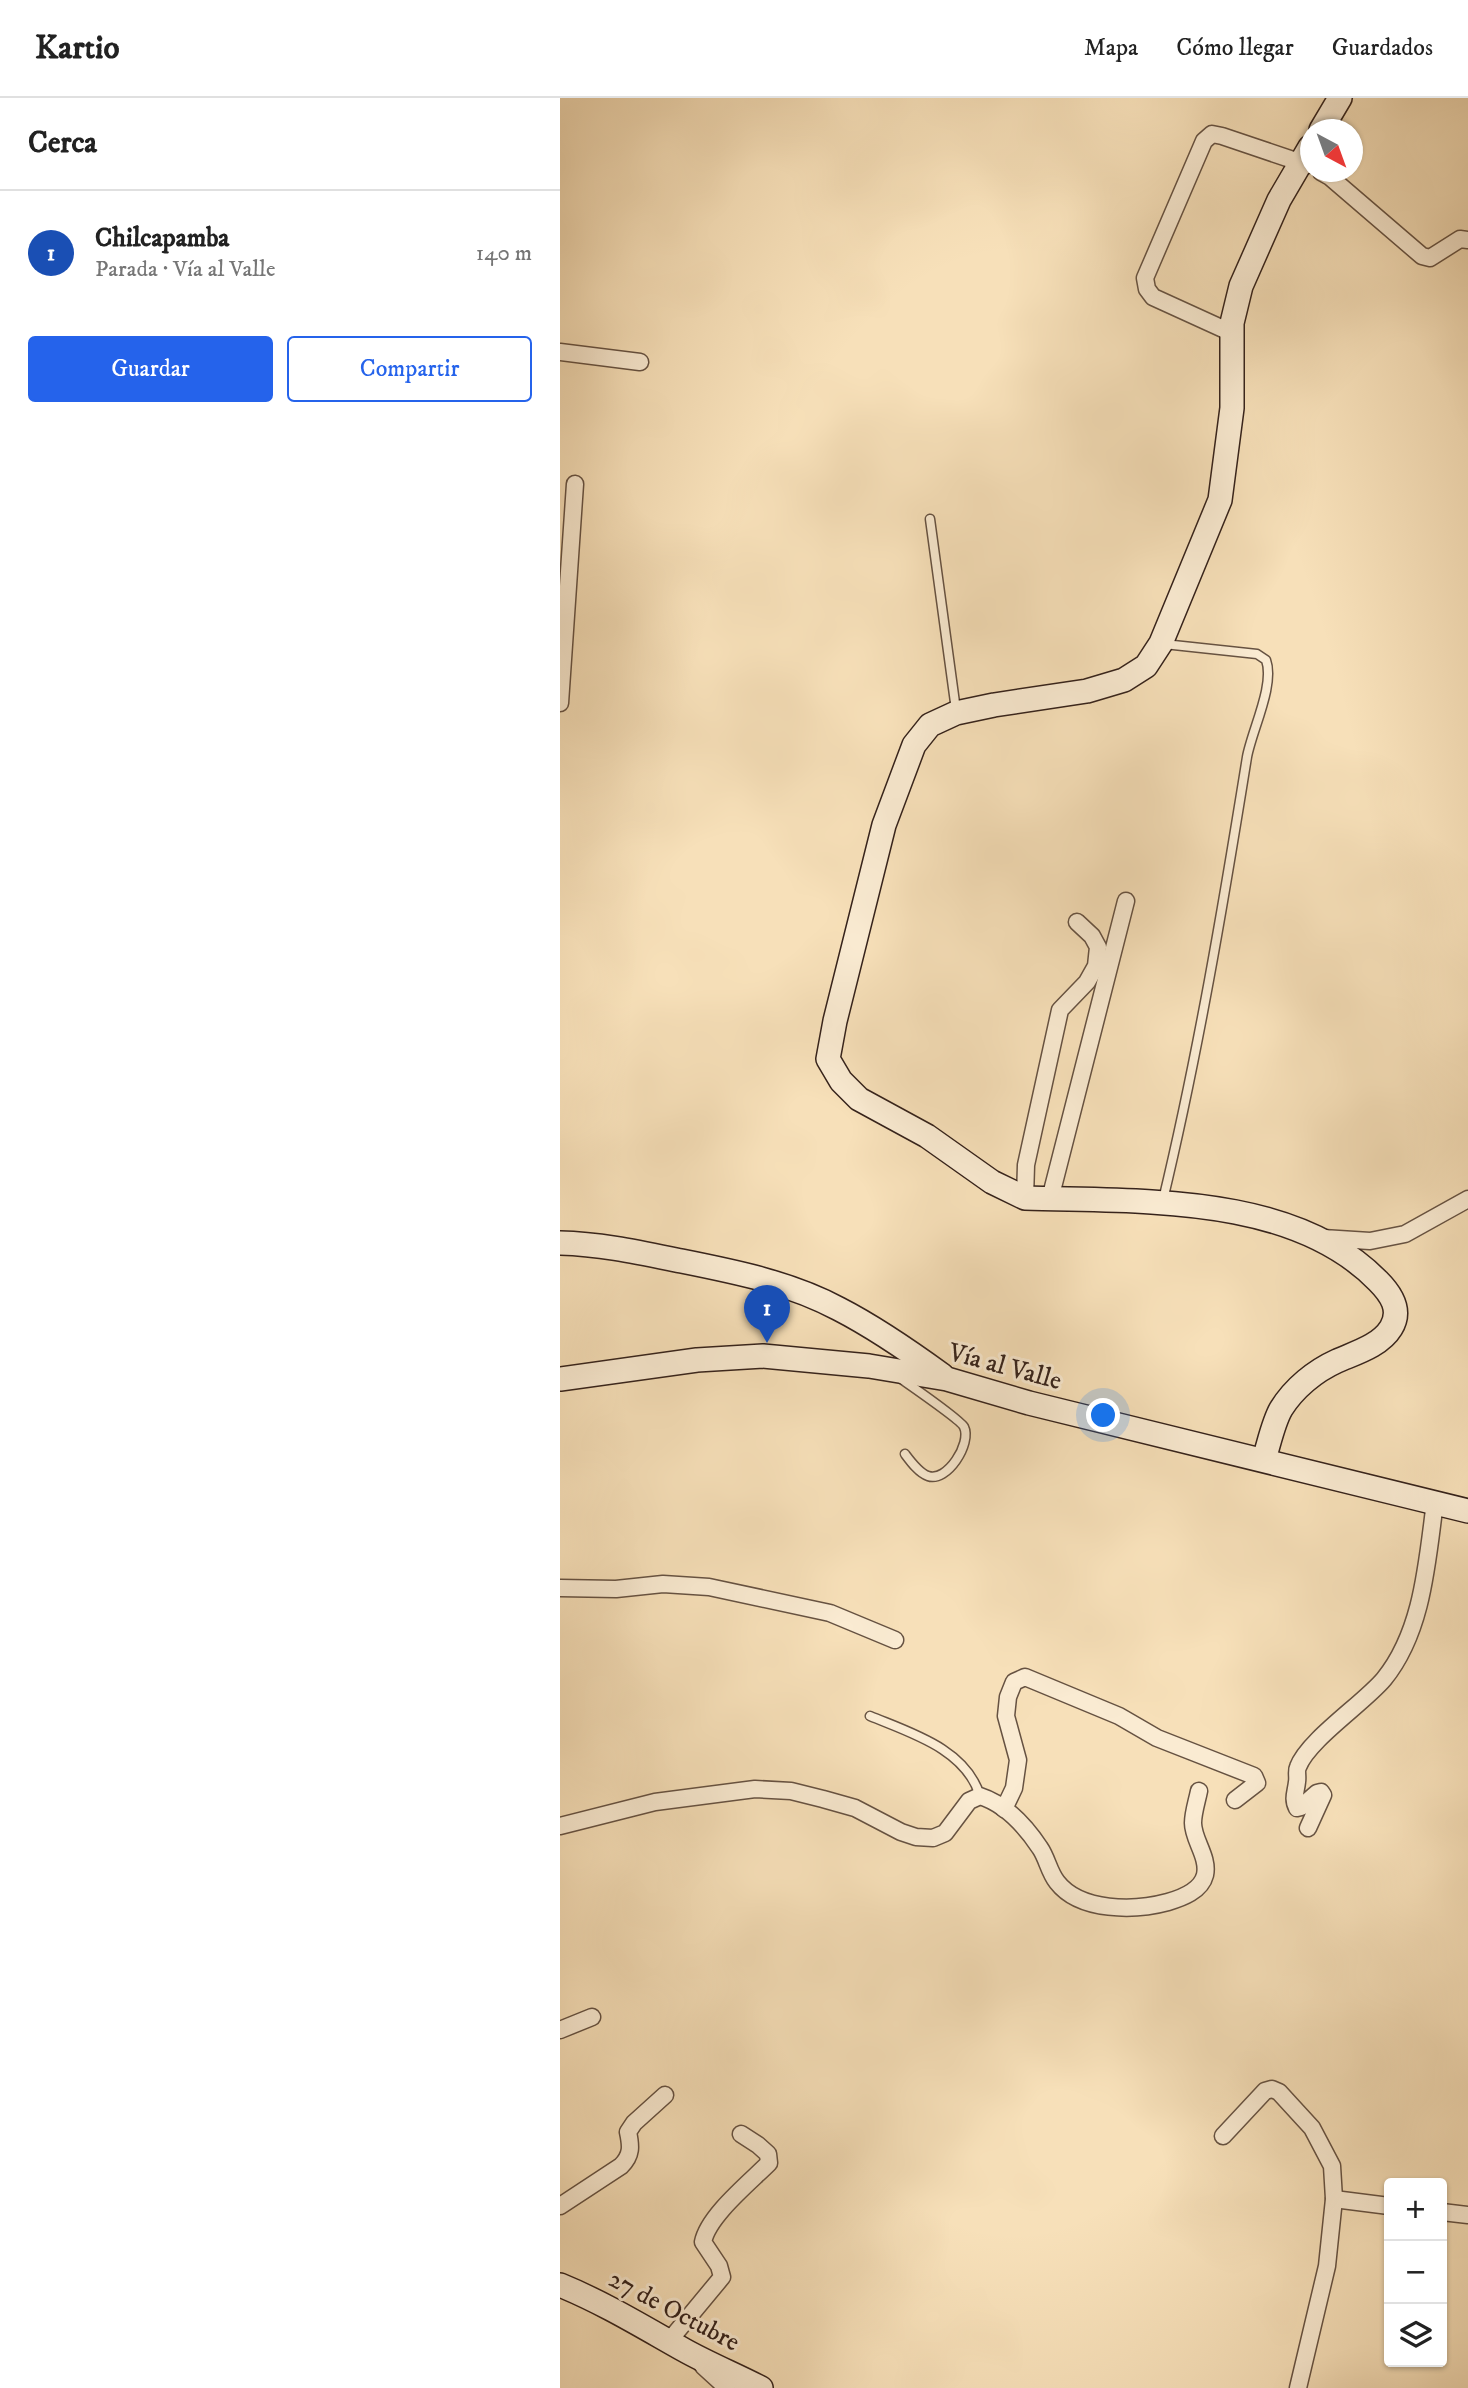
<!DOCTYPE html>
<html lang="es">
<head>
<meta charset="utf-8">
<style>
	body { margin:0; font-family:"IM FELL DW Pica",serif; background:#f2f2f2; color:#222 }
	.controls { position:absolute; right:21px; bottom:21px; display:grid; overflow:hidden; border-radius:7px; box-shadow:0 2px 5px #0004 }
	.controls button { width:63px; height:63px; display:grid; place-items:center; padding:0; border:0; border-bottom:2px solid #e0e0e0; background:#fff; color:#222; font:35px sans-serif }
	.compass { position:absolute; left:740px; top:21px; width:63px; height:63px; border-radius:50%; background:#fff; box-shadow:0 2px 5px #0004; rotate:139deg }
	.you { position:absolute; left:544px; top:1318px; width:24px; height:24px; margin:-18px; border:5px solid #fff; border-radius:50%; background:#1a73e8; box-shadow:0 0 0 10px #1a73e833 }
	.badge { display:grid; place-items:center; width:46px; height:46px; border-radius:50%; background:#2563eb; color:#fff; font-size:23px; font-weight:700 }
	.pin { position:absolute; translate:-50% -58px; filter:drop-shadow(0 2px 4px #0008) }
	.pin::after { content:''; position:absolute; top:37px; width:24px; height:21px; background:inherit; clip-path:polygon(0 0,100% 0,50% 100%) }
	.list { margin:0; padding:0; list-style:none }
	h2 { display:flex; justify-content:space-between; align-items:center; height:91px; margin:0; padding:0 28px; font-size:30px }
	h2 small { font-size:23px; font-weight:400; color:#767676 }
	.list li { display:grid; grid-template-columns:46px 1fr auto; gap:21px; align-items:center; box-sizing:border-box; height:126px; padding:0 28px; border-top:2px solid #e0e0e0 }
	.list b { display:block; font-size:26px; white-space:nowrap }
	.list p { margin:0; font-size:23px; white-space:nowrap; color:#767676 }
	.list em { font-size:23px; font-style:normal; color:#767676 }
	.actions { display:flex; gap:14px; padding:21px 28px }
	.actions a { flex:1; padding:16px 0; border:2px solid #2563eb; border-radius:7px; text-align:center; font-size:24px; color:#2563eb }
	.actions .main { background:#2563eb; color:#fff }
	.icon { flex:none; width:38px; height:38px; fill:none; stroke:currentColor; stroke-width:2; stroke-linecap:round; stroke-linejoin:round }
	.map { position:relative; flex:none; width:908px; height:2290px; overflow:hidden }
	header { display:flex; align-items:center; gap:42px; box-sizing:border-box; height:98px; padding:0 35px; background:#fff; border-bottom:2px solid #e0e0e0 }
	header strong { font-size:33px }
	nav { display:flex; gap:38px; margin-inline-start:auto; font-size:24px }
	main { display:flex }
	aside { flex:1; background:#fff }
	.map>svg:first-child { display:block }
</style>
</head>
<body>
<header>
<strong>Kartio</strong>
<nav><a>Mapa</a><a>Cómo llegar</a><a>Guardados</a></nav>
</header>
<main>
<aside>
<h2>Cerca<small></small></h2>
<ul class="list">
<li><span class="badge" style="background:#1a4fb4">1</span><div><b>Chilcapamba</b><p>Parada · Vía al Valle</p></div><em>140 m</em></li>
</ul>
<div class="actions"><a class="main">Guardar</a><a>Compartir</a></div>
</aside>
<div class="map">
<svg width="908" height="2290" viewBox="0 0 908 2290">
	<rect width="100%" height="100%" fill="#f7e0b9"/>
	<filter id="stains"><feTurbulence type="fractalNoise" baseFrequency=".00286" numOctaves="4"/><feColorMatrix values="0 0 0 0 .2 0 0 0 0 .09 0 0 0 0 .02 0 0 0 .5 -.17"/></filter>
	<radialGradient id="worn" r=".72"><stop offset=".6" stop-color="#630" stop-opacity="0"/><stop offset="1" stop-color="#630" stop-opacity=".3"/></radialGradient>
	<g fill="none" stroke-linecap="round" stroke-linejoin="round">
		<defs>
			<g id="lane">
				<path d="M370,421L396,612"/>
				<path d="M603,1102C638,956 663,808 687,659C692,632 715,587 706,562L697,556L604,546"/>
				<path d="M340,1280C351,1288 401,1322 404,1329C412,1345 387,1385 368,1378C359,1375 351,1364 345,1356"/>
				<path d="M310,1618C351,1635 406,1651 420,1698"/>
			</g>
			<g id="street">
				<path d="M761,74L770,79L862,158L870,160L900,141L908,142"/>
				<path d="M672,235L593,199L587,191L585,180L644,43L652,36L662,38L748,67"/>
				<path d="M0,254L80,264"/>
				<path d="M0,605L15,386"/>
				<path d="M465,1100L466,1067L500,912L527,884L536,868L538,849L532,838L517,824"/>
				<path d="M490,1101L566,803"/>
				<path d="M763,1140L810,1143L845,1136L908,1101"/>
				<path d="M0,1490L56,1491L103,1486L149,1489L270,1515L335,1542"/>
				<path d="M444,1711L454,1690L458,1662L446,1618L448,1599L454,1584L465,1579L559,1618L597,1640L694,1678L697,1685L675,1702"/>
				<path d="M0,1728L95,1704L195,1691L231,1693L263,1701L295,1710L341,1734L356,1739L373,1740L385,1735L409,1703L420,1698C445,1706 466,1729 480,1750C487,1760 489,1774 497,1784C520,1814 575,1813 608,1804C622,1800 641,1793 645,1777C649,1759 633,1742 633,1725C633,1715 637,1703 639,1693"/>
				<path d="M748,1730L763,1697L761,1694L757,1695L741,1709L737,1710C732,1701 736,1694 737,1684C738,1679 736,1673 738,1669C748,1642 804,1605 824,1581C863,1533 867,1464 875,1404"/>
				<path d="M0,1932L32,1919"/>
				<path d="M663,2038L705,1993L712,1991L719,1994L752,2030L772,2068L774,2101L767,2168L738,2290"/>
				<path d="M774,2101L829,2108"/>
				<path d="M0,2108L61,2068C72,2057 71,2048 68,2034L74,2025L105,1997"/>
				<path d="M882,2114L908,2117"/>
				<path d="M109,2243L162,2179L159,2168L143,2144C148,2118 189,2085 209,2065L208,2056L198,2047L181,2036"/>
				<path d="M143,2268L167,2290"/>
			</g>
			<g id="secondary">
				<path d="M761,32L780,0"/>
				<path d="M0,1145C40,1146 77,1154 116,1162C171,1173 229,1184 279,1211C316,1230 349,1253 382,1277"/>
				<path d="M0,1281L137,1262L203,1258L309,1268L387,1281L469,1305L908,1413"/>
				<path d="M704,1361C709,1346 713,1325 721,1311C734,1290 755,1273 777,1263C795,1255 820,1248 831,1230C842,1212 831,1196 818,1183C732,1095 579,1104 465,1100L432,1084L367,1038L299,1001L281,983L268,961L275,923L324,727L354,647L370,627L396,615L434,607L527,593L564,582L586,568L601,545L660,402L672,310V225L681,188L719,102L750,49"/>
				<path d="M0,2187C44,2205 83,2229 124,2252C149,2266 176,2277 201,2290"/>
			</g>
		</defs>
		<use href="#lane" stroke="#665242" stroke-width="11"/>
		<use href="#street" stroke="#665242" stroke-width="19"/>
		<use href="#secondary" stroke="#35221b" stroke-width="26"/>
		<use href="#lane" stroke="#faebd2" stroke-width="8"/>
		<use href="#street" stroke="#faebd2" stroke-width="16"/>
		<use href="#secondary" stroke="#faebd2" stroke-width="23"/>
	</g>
	<g text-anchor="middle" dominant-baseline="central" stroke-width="6" stroke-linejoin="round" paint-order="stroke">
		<g font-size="26" fill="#35221b" stroke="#faebd2">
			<text transform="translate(445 1269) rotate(15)">Vía al Valle</text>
			<text transform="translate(114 2213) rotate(28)">27 de Octubre</text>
		</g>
	</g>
	<rect width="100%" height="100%" filter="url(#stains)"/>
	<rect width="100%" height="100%" fill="url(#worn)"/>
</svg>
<div class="controls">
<button>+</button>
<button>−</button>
<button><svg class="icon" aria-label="layers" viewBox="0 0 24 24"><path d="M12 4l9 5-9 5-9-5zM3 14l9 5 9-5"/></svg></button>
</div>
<svg class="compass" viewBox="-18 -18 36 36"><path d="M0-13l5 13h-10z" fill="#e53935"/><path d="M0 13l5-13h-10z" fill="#767676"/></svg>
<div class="you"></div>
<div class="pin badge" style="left:207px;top:1245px;background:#1a4fb4">1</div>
</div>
</main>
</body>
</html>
